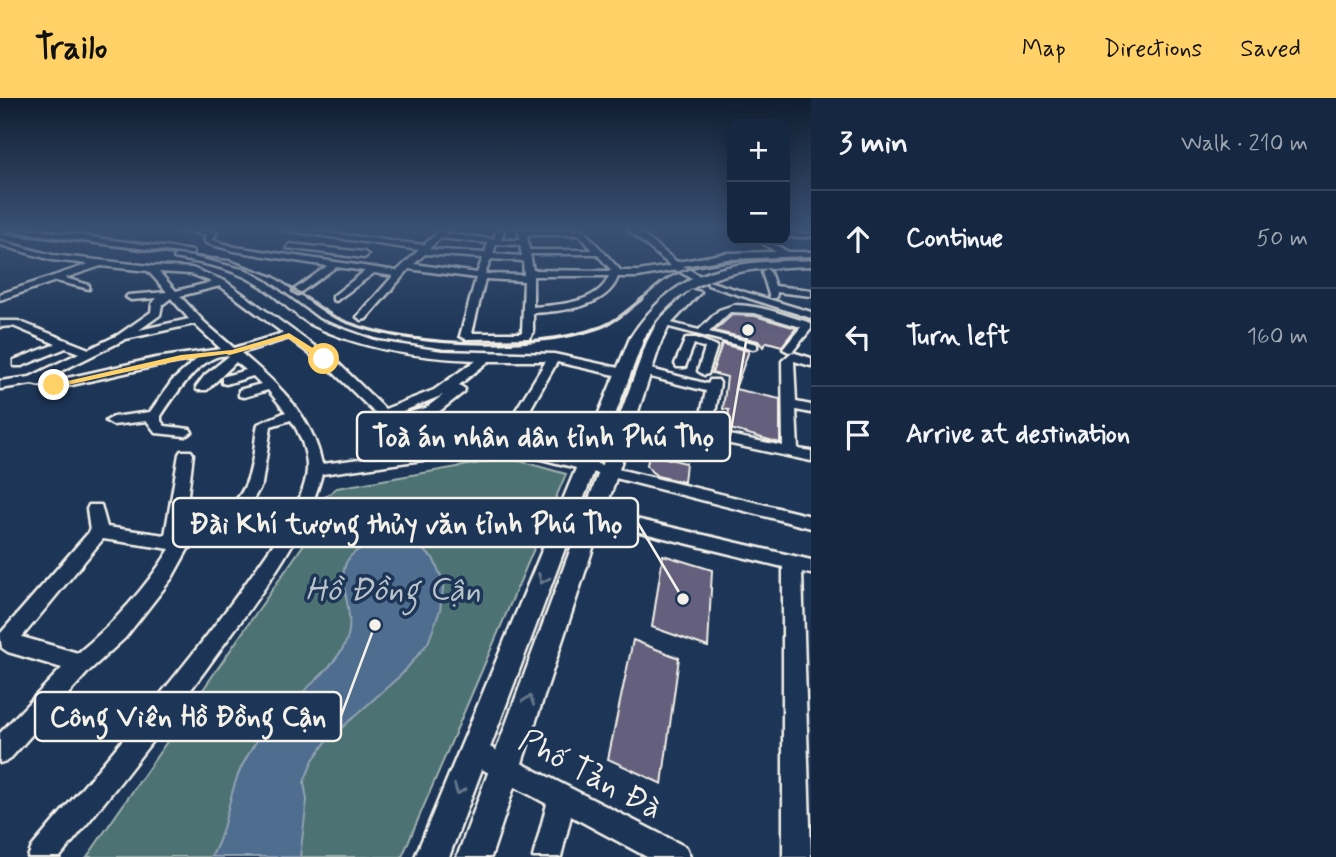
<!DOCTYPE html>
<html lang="en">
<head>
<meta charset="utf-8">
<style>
	body { margin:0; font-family:Mynerve,sans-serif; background:#23344c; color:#f1f3f6 }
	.controls { position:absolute; right:21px; top:21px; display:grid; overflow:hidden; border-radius:14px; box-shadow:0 4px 18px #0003 }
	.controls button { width:63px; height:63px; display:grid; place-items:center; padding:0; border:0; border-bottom:2px solid #35445a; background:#162841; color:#f1f3f6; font:35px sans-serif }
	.stop { position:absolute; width:21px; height:21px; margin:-16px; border:5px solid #ffd166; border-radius:50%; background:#fff }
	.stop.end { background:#ffd166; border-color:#fff; box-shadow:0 2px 7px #0008 }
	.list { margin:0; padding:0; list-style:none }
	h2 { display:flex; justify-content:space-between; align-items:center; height:91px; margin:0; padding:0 28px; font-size:30px }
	h2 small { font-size:23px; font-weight:400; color:#9ea6b1 }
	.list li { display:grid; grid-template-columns:46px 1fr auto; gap:21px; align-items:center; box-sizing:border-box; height:98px; padding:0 28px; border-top:2px solid #35445a }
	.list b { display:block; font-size:26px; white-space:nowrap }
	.list em { font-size:23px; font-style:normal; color:#9ea6b1 }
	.icon { flex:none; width:38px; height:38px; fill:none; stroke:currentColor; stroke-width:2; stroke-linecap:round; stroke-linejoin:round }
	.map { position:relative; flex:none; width:811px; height:759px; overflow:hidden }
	header { display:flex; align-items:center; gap:42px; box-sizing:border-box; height:98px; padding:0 35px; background:#ffd166; color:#111 }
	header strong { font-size:33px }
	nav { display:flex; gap:38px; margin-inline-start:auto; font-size:24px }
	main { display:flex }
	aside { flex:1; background:#162841 }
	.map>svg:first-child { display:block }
</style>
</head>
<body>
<header>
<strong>Trailo</strong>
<nav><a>Map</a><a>Directions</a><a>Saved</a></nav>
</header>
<main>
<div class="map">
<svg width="811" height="759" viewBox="0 0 811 759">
	<rect width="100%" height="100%" fill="#1d3557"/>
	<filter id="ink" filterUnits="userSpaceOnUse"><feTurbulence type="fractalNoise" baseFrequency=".0143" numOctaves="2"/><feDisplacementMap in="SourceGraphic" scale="14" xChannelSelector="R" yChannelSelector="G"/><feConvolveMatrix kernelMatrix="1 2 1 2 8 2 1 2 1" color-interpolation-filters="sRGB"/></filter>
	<g filter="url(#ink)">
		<path fill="#4e7273" stroke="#a1b2ae" stroke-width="2" d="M509,360L566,376L402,759H87L315,430L326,398L337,390Z"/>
		<path fill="#4f6d8f" stroke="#91a2b3" stroke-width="2" d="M397,442L418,448L433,460L444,485L440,512L428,545L402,576L326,644L313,662L304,684L307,702L300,759H211C228,731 227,697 242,668C248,656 257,642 265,632C288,602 324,582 343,550C369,508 301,451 397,442Z"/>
		<g fill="#635f7b" stroke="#f4f1e8" stroke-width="2">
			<path d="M732,217L755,218L796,230L782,248L767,244L763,249L758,243L714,233Z"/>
			<path d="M722,246L749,253L735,291L780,301V345L727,330L729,312L723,311L727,279L712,275Z"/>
			<path d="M649,356L686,365L684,384L657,378L651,373L647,367Z"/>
			<path d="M663,457L712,472L708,549L652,529Z"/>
			<path d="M633,542L679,560L662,686L608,661Z"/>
		</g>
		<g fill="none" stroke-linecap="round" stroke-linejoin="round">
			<defs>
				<g id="minor">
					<path d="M7,132H39L193,153V157H185L246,172L266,183L318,222L377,243L442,253L554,256L628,272V278L624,279L557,264L511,345L811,418V430L502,351L322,376C306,436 266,489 230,538C176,614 119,687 60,759H28L32,749C109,658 188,568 256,471C274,445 305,404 307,372C308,356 300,335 291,322L271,328L262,386L246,414L227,429L188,451L172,480L125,540L89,573L9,662L0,665V635L62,570L8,554L2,550L0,536L90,433L87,411L89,407H101L107,429L165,437L179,356L181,353H191L193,356L183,437C219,416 244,410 252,365C255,352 255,339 258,326L286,314L268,292L244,299L239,298V292L261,286L253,278L226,286L222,285V279L246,272L236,264L207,292H197L196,289L205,277L229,258C203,253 174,299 161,318V323L165,328L190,331L192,334L185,338L156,335L147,323L113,327L106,323L113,319L150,314L172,283L197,261L156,268L54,291L32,286L0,291V283L30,279L79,255L66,250L22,268H14V262L56,246L13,228L0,229V223H18L89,251L118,237L151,214L152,206L157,200L131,202L126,199L128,197L167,194L148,173L101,168L65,180L89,187V191L56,183L0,202V196L89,166L52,162L0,147V143L52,157L151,168L192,170L225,183L339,266L385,311L434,292L476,262C420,260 363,252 312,227C293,217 279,200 261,188C234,170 205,166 174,160L176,156ZM159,174L191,176L212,184L176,193ZM220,188L283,235L234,250L204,224L180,198ZM171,200L189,221L139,232L160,217L162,207ZM194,226L221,251L156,260L54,283L43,282L126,241ZM289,240L331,272L377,317L390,357L322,366C312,317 278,286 241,255ZM489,263H546L497,343L404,355L394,326L436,316L464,294L465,291L459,287ZM443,297L426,310L391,319V318ZM103,441L170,451C145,491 114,525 78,555L22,539Z"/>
					<path d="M177,132L213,133L217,135L212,142L235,149L397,173L419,152L283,132H305L424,147L440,132H448L444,136L494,141L496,132H504L501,142H520L518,132H583L621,173H638L671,168L628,132H637L677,164L727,155L776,154L758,142H767L788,154H811V158L727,161L683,168L700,178L702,180L697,183L676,172L638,179H618C607,210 562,213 533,215V235L529,240L466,241L460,238L476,180L409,171L366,221L362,222L357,219L393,178L374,175L336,203L333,202V198L365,173L336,169L298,196L293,193L295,191L327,168L234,153L206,145L204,140L207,137ZM527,137H580L592,152H529ZM440,140L488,145L485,155L429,151ZM496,146L520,147L522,158L493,156ZM425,156L483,160L477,175L414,166ZM530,156H597L612,173L533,172ZM491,161L523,163L524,177L485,176ZM533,178H609C599,205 558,207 533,209ZM485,181L524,183L522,235H472Z"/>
					<rect x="785" y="135" width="26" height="4"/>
					<path d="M290,146L364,154L368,157L364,160L287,150Z"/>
					<path d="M766,171L770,174L775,188L811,192V198L777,194L776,200H770L762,174Z"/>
					<path d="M708,183L811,214V220L708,187Z"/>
					<path d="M734,207C761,207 786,218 811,225V231L793,253L789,254L783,251L801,229L755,215L730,214L709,234L757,246V250L753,251L658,226L663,223L699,232L719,212Z"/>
					<path d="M686,240H696L717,248L708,276L704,277L698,273L705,250L694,246L685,269H677L675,266Z"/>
					<path d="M792,254L811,260V268L794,263L796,304L811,307V315L796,312L798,351L811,353V363L627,324L620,320L627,316L783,348L782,263Z"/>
					<path d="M643,269L708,286L710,282H718L720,285L715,316L708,320L701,316L706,293L639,276L637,273Z"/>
					<path d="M593,411L811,462V476L802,474L811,759H783V469L587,421L585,417L587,413Z"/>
					<path d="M474,641L686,749L690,759H647L571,718L561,759H533L547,706L465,662L462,653L465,644Z"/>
				</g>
				<g id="major">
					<path d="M811,162V168C740,170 684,174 644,240L449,759H415L630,240C678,167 730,164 811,162Z"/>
					<path d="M691,192L701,194L669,228L661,244L491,759H457L647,244L658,223Z"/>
				</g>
			</defs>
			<use href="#minor" stroke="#f4f1e8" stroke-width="5"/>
			<use href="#major" stroke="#f4f1e8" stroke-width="5"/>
			<use href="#minor" fill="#1d3557" fill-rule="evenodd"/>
			<use href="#major" fill="#1d3557" fill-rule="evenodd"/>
			<g stroke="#f4f1e8" stroke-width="2.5">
				<path d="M0,135L230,162L274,178L309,202"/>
				<path d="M640,202C649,195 657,187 666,181C700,159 771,162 811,161"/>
			</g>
			<path stroke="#f4f1e8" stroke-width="3.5" d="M306,200C315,206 324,213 333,218C396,250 532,253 598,230C615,225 629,211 643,200"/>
		</g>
		<defs><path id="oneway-chevron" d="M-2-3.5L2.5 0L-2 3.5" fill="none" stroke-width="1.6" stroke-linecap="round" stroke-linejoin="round" transform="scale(1.75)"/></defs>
		<g stroke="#68778a">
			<use href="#oneway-chevron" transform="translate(543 481) rotate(112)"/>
			<use href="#oneway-chevron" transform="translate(529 602) rotate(-71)"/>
			<use href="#oneway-chevron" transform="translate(459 692) rotate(112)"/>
		</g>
	</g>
	<linearGradient id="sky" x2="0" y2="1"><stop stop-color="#101d30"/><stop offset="0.55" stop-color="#3a5174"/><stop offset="1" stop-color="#3a5174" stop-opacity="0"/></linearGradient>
	<rect width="811" height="238" fill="url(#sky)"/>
	<path fill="#ffd166" d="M289,235L327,259V263H321L288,240L230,257L226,256L181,262L54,290L50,287L181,257L232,252Z"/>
	<g text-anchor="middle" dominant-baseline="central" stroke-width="7" stroke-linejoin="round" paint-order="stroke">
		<g font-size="32" fill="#f4f1e8" stroke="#1d3557">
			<text transform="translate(590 677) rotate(28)">Phố Tản Đà</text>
		</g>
		<g font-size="33" font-style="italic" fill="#bac3c9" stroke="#1d3557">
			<text x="393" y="493">Hồ Đồng Cận</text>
		</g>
	</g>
	<path fill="none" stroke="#f4f1e8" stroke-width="2.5" d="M748 232L730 338M683 501L638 425M375 527L341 618"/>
	<g fill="#f4f1e8" stroke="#1d3557" stroke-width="2.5">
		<circle cx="748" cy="232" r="7"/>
		<circle cx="683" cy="501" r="7"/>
		<circle cx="375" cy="527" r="7"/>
	</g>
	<g fill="#1d3557" stroke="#f4f1e8" stroke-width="2.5">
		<rect x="357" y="314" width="373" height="49" rx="7"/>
		<rect x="173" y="400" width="465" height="49" rx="7"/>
		<rect x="35" y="594" width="306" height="49" rx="7"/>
	</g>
	<g font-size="28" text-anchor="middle" font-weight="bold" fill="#f4f1e8">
		<text x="543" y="348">Toà án nhân dân tỉnh Phú Thọ</text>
		<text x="406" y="435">Đài Khí tượng thủy văn tỉnh Phú Thọ</text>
		<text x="188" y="628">Công Viên Hồ Đồng Cận</text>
	</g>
</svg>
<div class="controls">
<button>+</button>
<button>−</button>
</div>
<div class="stop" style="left:324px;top:261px"></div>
<div class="stop end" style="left:54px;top:287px"></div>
</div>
<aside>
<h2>3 min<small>Walk · 210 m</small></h2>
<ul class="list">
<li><svg class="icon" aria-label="ahead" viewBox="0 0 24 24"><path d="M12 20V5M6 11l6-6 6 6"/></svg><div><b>Continue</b></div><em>50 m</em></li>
<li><svg class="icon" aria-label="left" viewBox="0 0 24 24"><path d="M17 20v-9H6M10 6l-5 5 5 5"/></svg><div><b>Turn left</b></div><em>160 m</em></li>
<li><svg class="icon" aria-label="arrive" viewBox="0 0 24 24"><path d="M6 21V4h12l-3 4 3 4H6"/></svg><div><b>Arrive at destination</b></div></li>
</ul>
</aside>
</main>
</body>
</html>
